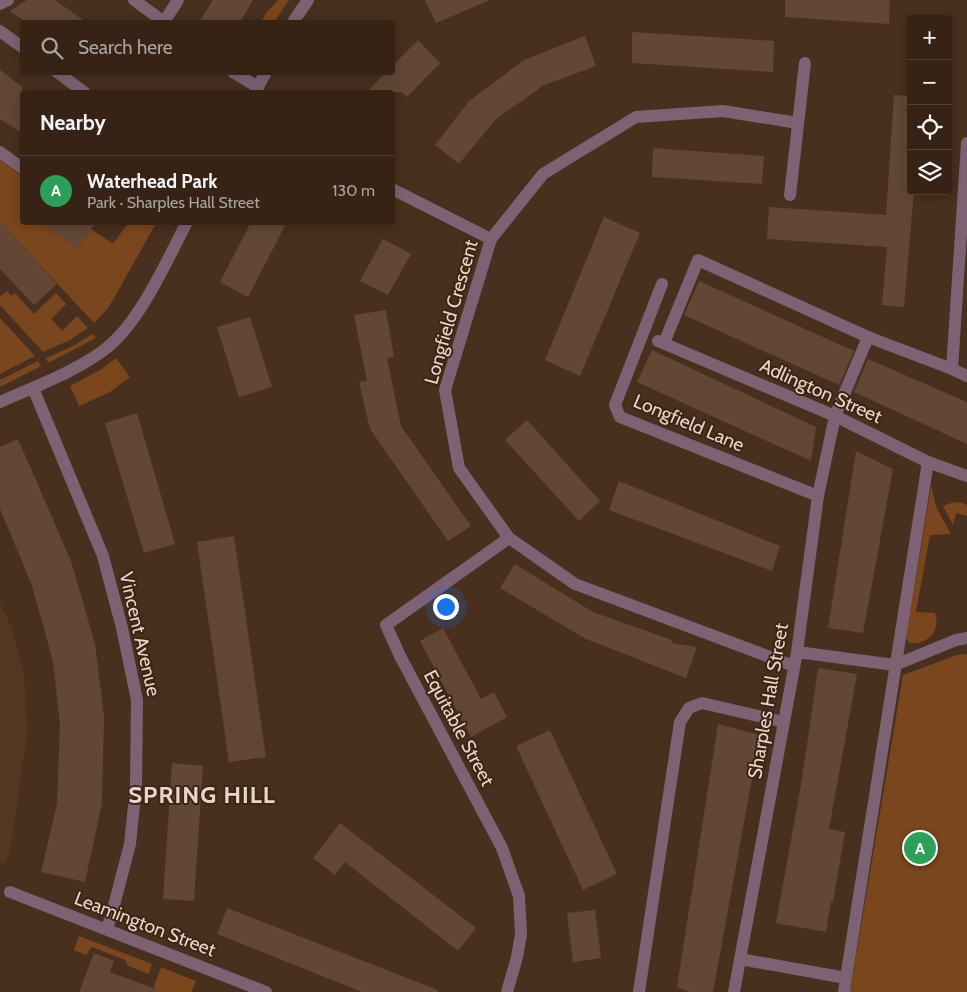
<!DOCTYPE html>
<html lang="en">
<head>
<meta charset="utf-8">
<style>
	body { margin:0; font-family:Cabin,sans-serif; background:#412f23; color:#f1f3f6 }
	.controls { position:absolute; right:15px; top:15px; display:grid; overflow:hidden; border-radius:5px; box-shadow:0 2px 12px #0003 }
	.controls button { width:45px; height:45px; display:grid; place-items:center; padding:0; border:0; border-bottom:1px solid #504035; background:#362316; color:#f1f3f6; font:25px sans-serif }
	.you { position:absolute; left:445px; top:606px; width:18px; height:18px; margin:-12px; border:4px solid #fff; border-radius:50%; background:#1a73e8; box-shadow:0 0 0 8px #1a73e833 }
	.badge { display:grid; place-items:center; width:32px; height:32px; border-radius:50%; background:#8c9099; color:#fff; font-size:16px; font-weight:700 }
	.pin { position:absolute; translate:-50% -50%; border:2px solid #fff; box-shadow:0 1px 5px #0006 }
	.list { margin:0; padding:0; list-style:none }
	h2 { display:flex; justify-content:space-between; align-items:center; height:65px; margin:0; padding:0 20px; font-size:21px }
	h2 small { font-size:16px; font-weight:400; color:#aaa4a1 }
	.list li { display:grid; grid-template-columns:32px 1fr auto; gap:15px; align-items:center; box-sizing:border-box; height:70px; padding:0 20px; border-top:1px solid #504035 }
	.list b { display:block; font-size:19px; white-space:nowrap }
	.list p { margin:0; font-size:16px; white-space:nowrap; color:#aaa4a1 }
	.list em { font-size:16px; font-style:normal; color:#aaa4a1 }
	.icon { flex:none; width:28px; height:28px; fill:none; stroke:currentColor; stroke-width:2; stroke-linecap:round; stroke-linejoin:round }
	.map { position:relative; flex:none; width:967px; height:992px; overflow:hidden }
	.search { position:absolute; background:#362316; box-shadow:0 2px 12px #0003; left:20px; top:20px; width:375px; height:55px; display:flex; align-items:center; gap:12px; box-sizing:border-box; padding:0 18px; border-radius:5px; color:#aaa4a1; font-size:19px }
	.panel { position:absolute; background:#362316; box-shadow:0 2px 12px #0003; left:20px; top:90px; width:375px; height:135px; border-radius:5px }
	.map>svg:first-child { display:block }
</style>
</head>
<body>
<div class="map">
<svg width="967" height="992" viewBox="0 0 967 992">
	<rect width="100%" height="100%" fill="#482f1e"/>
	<path fill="#563721" d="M0,603L12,629L24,673L27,732L11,847L6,862L0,865Z"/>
	<g fill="#7a461d">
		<path d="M278,0H289L274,22H261L266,13Z"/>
		<path d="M0,160L22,176V222L60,223L54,232L78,248L91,229L113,244L128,223H156L113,300L108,308L94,323L0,222Z"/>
		<path d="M7,291L11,296L15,293L34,314L56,293L66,304L51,319L62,331L77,316L88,328L70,340L43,352L0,305V297Z"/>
		<path d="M0,318L35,356L0,374Z"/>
		<path d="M92,334L96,338L48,363L46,358L75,345Z"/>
		<path d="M116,358L130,377L110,392L79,406L70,386L100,370Z"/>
		<path d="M38,361L41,366L0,387V380Z"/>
		<path d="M931,486L937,509L951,534L930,535L916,612L935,613C941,630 928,646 909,643L906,638Z"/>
		<path d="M960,502L967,505V516L956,513L953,525L943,506L951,503Z"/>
		<path d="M967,654V992H850L903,675L957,655Z"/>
		<path d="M79,936L152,964L149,974L128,966L125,960L92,947L86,955L74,950Z"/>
		<path d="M161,967L196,981L191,992H152Z"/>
	</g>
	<g fill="#624735">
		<path d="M27,0H55L86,22H26L10,11Z"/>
		<path d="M213,0H253L240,22H199Z"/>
		<path d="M425,0H490L436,23Z"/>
		<path d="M785,0H890L889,24L785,17Z"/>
		<path d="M632,32L774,41L773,72L632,63Z"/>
		<path d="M585,36L596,66L544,85L495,120L459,164L435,145L469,101L524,60Z"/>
		<path d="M418,40L440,63L407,97L402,92H367L386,72H392V66Z"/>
		<path d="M0,70L22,87V133L0,119Z"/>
		<path d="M894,95L911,96V191H914L904,307L882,305L887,247L767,239L769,207L886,215Z"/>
		<path d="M653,148L764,156L762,184L652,177Z"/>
		<path d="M604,217L640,233L580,376L545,360Z"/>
		<path d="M0,222L57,284L34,305L0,269Z"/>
		<path d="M40,222H96L78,249Z"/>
		<path d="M251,222H287L248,297L220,282Z"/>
		<path d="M383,239L411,254L388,295L360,281Z"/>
		<path d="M699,281L854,351L839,385L684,315Z"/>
		<path d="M386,310L394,357L387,358L401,426L471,526L448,541L370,429L359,382L367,381L354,315Z"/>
		<path d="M250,317L272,387L239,397L217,327Z"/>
		<path d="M652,350L816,427L811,461L637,382Z"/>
		<path d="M868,359L967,402V444L854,392Z"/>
		<path d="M137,413L175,544L144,553L105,423Z"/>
		<path d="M527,420L600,501L579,521L505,440Z"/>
		<path d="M18,439L71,561L95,644L104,716L102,803L85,882L41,872L57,804L60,724L53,662L43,625L31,583L0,509V447Z"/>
		<path d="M856,451L893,469L863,633L828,628Z"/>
		<path d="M619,481L780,546L772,571L609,510Z"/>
		<path d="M234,536L266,757L229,762L197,542Z"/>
		<path d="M515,564L593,612L672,640V643L697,647L686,678L586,639L500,588Z"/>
		<path d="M443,628L481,699L494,692L507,717L471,737L420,641Z"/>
		<path d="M818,668L857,674L829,829L845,832L833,902L831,901L826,932L776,923L802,779Z"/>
		<path d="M718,724L760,735L713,992H690L677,987Z"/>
		<path d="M550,730L617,874L583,890L516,746Z"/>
		<path d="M172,763L203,766L194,901L163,899Z"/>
		<path d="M340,823L476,928L458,951L345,862L335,875L313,858Z"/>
		<path d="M227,908L438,990L437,992H362L217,934Z"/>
		<path d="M595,910L601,958L573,962L567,913Z"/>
		<path d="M94,953L114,961L110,972L158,990L157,992H79Z"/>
	</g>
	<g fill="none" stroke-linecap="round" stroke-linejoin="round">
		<g stroke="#7d6273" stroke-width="12">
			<path d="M134,0L164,22L178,0"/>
			<path d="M0,4L8,0"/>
			<path d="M293,22L308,0"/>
			<path d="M0,31L22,47"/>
			<path d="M57,72L84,92"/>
			<path d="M233,72L258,87"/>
			<path d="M255,92L266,72"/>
			<path d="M967,143L952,369L967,376"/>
			<path d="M0,152L22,168"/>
			<path d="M392,189L491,239"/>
			<path d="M790,195L805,63"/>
			<path d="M662,284L615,405L620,417L818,496"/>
			<path d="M658,341L835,416L928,462L967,476"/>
			<path d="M664,343L698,260L868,337L952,369"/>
			<path d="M33,388L103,556L122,628L137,700L136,786L130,844L112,913L107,929"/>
			<path d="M0,402C34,387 82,369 109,346C142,318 167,260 187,222"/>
			<path d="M797,652L895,665L956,640L967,638"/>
			<path d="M794,666L575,584L509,538L459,468L445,390L491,239L543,174L636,117L723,111L798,123"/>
			<path d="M10,892L266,992"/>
			<path d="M740,959L846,978L928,462"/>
			<path d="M507,992L517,957L521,934L519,896L502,848L400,656L386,625L509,538"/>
			<path d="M639,992L680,722L689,708L702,703L784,722"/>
			<path d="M734,992L797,652L818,496L835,416L868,337"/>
			<path d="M844,992L846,978"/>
		</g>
	</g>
	<g text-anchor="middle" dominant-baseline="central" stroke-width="4" stroke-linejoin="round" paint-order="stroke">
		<g font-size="19" fill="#e6d6cb" stroke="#3d2514">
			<text transform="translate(451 312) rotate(-74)">Longfield Crescent</text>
			<text transform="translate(821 391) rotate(24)">Adlington Street</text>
			<text transform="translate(689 423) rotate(23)">Longfield Lane</text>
			<text transform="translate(140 634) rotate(77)">Vincent Avenue</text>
			<text transform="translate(768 701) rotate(-80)">Sharples Hall Street</text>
			<text transform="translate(459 728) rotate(62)">Equitable Street</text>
			<text transform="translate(145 924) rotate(21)">Leamington Street</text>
		</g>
		<g font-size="24" font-weight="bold" letter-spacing="1" fill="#e6d6cb" stroke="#3d2514">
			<text x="202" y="794">SPRING HILL</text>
		</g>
	</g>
</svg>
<div class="controls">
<button>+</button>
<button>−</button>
<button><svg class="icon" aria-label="locate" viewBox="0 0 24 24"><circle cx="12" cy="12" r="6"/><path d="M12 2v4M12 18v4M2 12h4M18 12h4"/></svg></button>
<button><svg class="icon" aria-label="layers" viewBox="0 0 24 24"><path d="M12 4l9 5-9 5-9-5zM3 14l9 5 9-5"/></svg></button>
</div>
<div class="you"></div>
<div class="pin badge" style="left:920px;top:848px;background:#2e9e5b">A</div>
<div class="search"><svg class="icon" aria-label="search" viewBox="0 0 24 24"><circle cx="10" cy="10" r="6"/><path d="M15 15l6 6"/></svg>Search here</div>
<section class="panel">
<h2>Nearby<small></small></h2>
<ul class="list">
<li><span class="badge" style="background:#2e9e5b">A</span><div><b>Waterhead Park</b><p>Park · Sharples Hall Street</p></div><em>130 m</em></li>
</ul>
</section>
</div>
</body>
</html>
